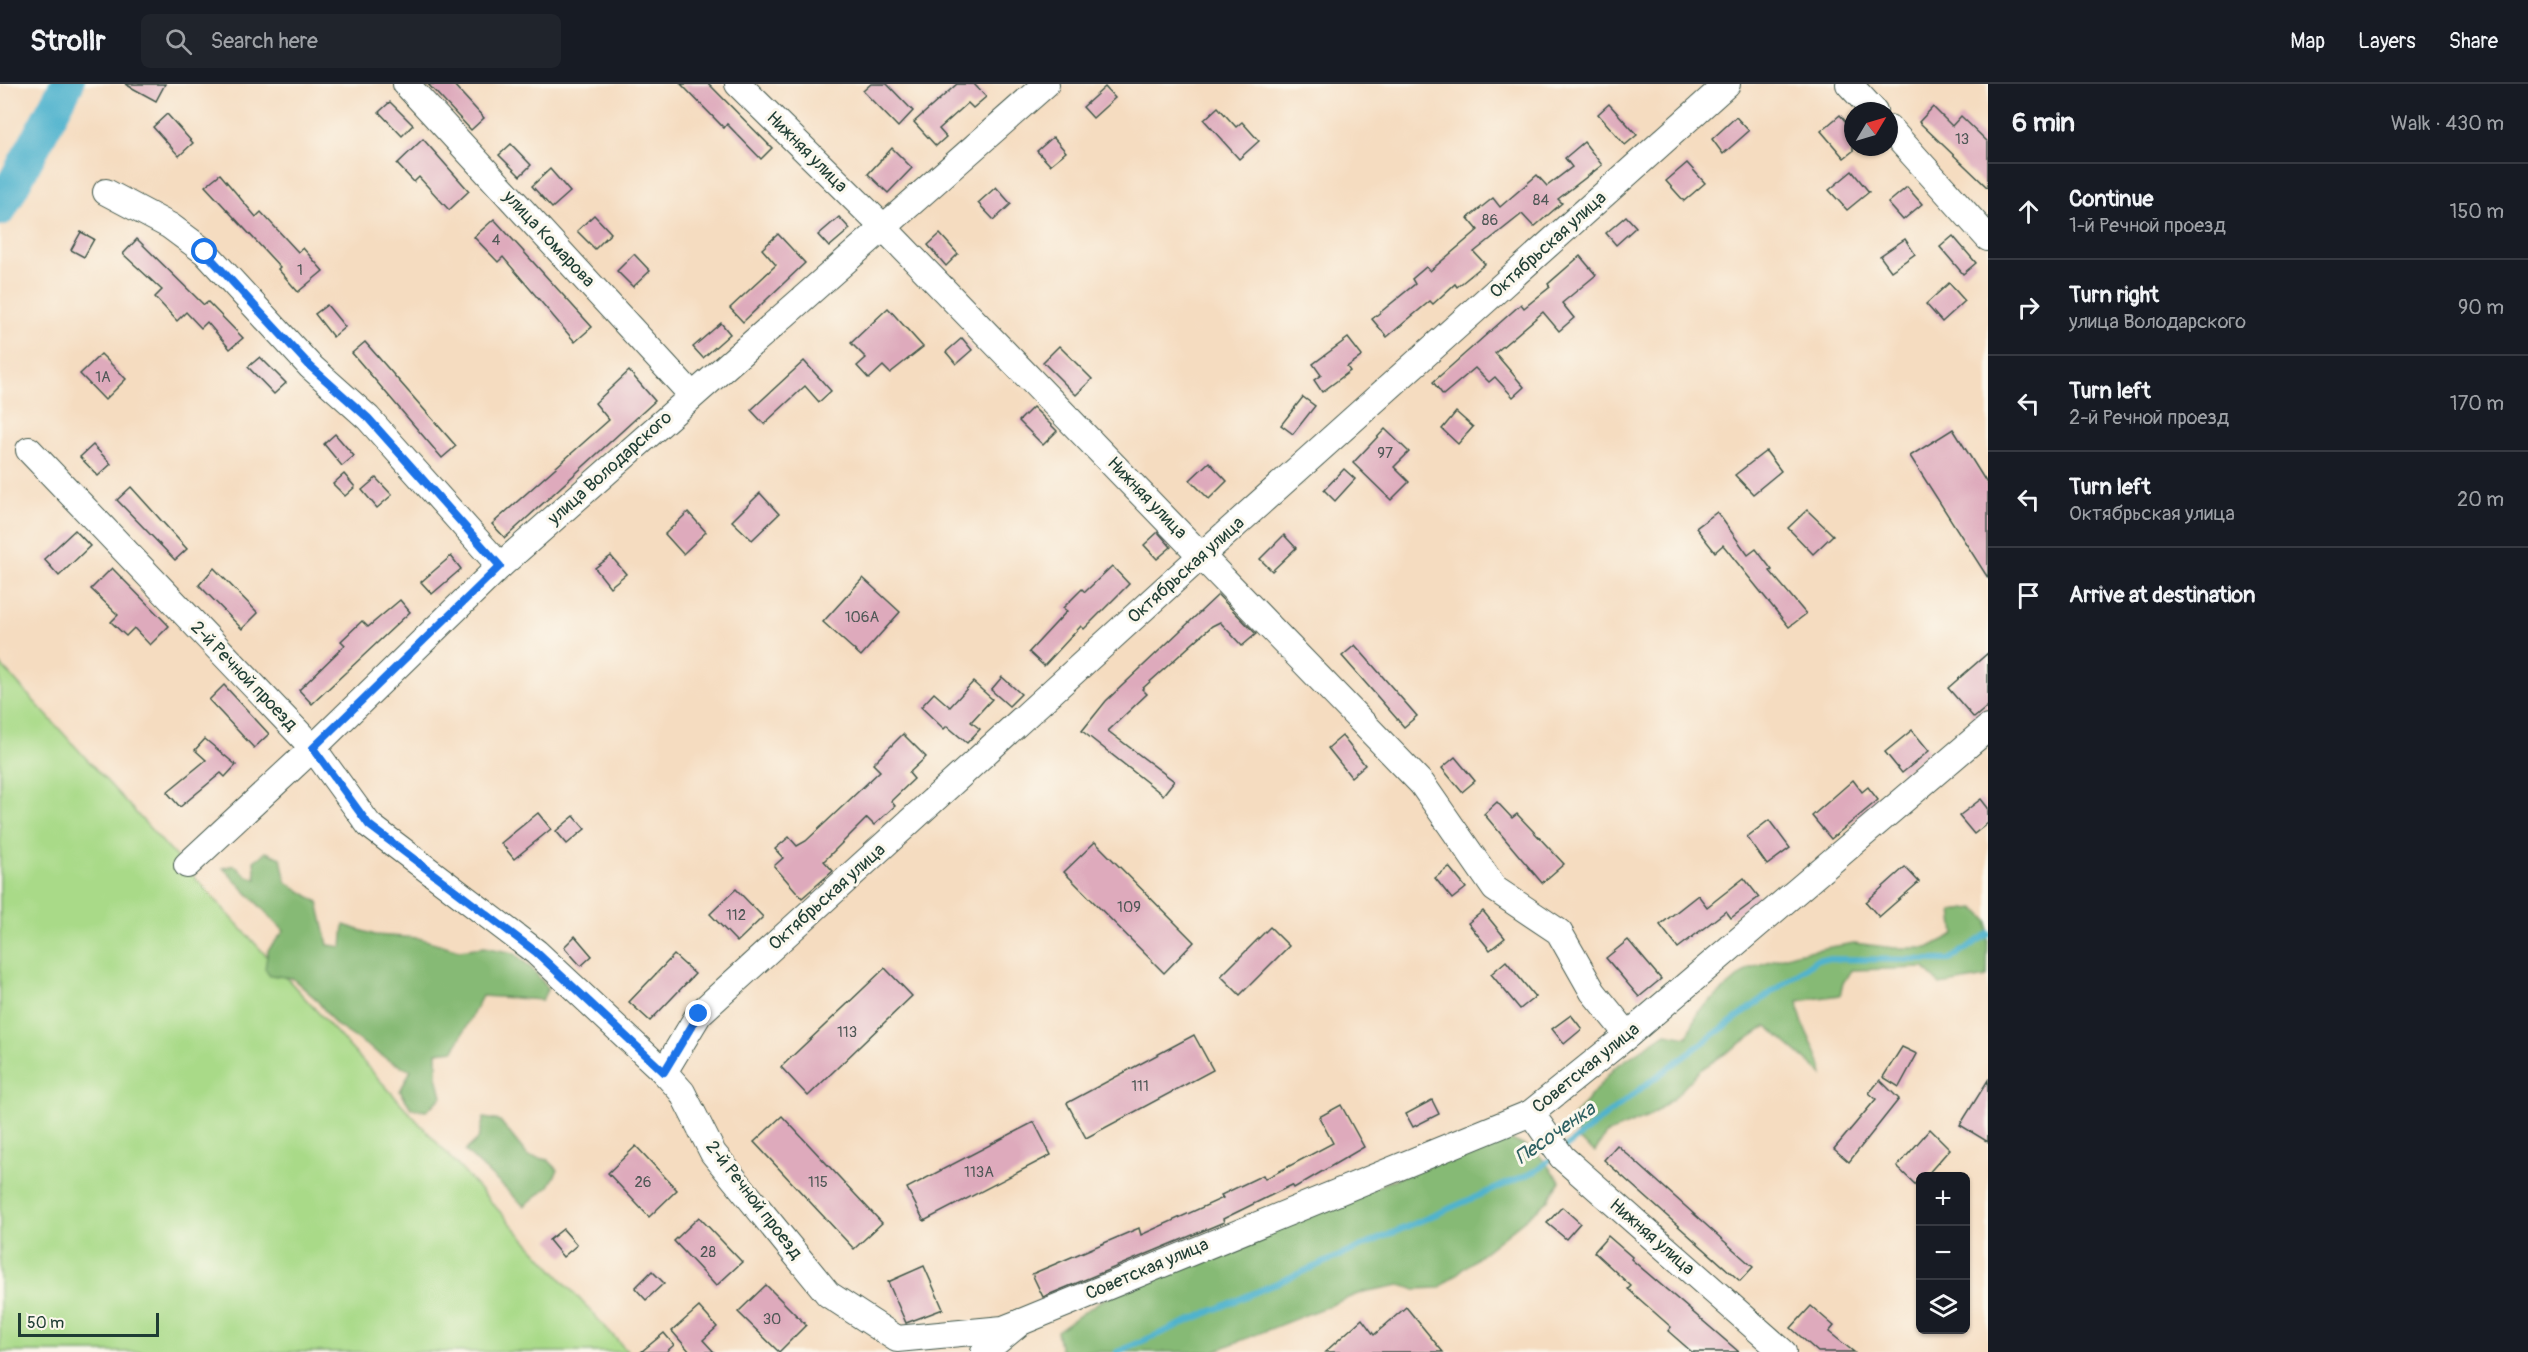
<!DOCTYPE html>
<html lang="en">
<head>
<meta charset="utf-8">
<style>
	body { margin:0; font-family:Pangolin,sans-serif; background:#20242c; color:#f1f3f6 }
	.controls { position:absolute; right:18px; bottom:18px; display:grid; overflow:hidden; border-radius:9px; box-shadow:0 2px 4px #0004 }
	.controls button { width:54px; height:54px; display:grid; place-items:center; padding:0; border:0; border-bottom:2px solid #363941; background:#171b24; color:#f1f3f6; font:30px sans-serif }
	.compass { position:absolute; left:1844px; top:18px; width:54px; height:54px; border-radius:50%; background:#171b24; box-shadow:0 2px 4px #0004; rotate:52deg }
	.scale { position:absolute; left:18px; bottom:15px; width:141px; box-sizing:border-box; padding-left:6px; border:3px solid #1f3d34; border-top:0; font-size:16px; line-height:21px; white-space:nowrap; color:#1f3d34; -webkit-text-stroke:4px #fbf7ec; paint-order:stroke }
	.stop { position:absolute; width:18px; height:18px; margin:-14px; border:4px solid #1a73e8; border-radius:50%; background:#fff }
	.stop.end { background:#1a73e8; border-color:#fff; box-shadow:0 2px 6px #0008 }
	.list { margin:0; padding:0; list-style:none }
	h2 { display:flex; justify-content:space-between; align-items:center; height:78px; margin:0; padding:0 24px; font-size:26px }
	h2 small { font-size:20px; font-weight:400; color:#9ea1a6 }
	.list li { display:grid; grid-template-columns:39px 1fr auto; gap:18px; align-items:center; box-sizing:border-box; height:96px; padding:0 24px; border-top:2px solid #363941 }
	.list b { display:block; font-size:22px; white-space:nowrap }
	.list p { margin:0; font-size:20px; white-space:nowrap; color:#9ea1a6 }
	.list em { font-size:20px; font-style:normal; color:#9ea1a6 }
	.icon { flex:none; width:33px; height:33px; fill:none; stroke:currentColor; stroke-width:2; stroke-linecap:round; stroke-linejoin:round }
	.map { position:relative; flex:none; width:1988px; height:1268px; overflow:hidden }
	header { display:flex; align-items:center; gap:36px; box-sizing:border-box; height:84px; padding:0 30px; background:#171b24; border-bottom:2px solid #363941 }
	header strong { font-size:28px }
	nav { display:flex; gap:33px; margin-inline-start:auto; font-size:21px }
	.search { width:420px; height:54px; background:#20242c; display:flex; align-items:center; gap:15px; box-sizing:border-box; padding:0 21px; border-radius:9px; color:#9ea1a6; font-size:22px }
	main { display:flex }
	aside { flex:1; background:#171b24 }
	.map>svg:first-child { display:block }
</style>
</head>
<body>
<header>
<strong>Strollr</strong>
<div class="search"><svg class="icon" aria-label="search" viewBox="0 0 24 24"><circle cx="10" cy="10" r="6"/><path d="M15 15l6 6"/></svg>Search here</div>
<nav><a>Map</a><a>Layers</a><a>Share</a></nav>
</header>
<main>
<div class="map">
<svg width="1988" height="1268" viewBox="0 0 1988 1268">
	<rect width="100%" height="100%" fill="#fbf7ec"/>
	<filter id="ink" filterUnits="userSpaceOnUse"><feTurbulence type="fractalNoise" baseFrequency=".0167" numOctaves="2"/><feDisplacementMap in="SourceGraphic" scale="12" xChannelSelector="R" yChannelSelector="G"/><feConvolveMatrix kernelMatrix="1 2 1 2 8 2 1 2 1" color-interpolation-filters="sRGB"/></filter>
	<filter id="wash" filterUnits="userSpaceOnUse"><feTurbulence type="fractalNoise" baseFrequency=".008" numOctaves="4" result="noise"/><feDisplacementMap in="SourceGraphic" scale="24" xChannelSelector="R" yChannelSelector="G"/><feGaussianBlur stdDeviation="1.35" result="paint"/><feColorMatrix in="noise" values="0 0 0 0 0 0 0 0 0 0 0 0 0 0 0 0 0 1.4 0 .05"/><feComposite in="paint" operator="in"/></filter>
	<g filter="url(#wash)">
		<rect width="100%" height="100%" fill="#f5dcc0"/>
		<path fill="#a9da88" stroke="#648c5e" stroke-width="1.5" d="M0,580L628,1268H0Z"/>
		<g fill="#86ba74" stroke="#527c54" stroke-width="1.5">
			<path d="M266,768L281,774L286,798L318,818L328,861L342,863L344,841L375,851L418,854L459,866L484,863L514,869L532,885L548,904L542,916L482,912L454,966L437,968V992L442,1013L426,1027L411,1024L400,1007L411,986L390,977L336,941L316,915L292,894L270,891L265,885L268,866L284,847L223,784L234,781L247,792L256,795L254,777Z"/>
			<path d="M1975,824L1988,837L1987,893L1940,901L1925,884L1851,886L1843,899L1840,911L1798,917C1800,946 1818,963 1823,991L1767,942L1700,986L1674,1014L1648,1033L1606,1050L1595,1068L1579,1056L1572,1034L1615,983L1666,949L1687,953L1698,928L1749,884L1796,869L1854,859L1894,864H1928L1955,850L1952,827Z"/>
			<path d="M484,1034L500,1037L528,1072L548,1076L558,1086L549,1102L524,1122L465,1067L478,1055Z"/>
			<path d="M1501,1051L1536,1067L1560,1097L1548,1117L1439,1204L1414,1205L1400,1201L1363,1208L1212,1268H1061L1057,1247L1100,1217Z"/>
		</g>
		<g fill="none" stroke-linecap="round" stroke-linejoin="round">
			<g stroke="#4fb3ce" stroke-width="6">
				<path d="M1562,1066L1648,999L1817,875L1949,876L1988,850"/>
				<path d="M1117,1268L1536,1087L1554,1072"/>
			</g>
			<path stroke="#4fb3ce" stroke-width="34" d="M0,125L67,0"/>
		</g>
		<g id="blocks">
			<g fill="#deaabc">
				<path d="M125,0H165L156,17Z"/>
				<path d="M428,0H453L484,34L471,46Z"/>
				<path d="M681,0H709L772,64L761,75L727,40L724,44Z"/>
				<path d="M871,0H887L913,27L898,43L863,7Z"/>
				<path d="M957,0H974L986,13L973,24L968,19L939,45L946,53L936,62L914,38Z"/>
				<path d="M1105,3L1115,14L1093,34L1083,23Z"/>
				<path d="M390,18L413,41L402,52L379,28Z"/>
				<path d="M1609,20L1637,51L1625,61L1598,30Z"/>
				<path d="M1218,23L1236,43L1242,38L1259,57L1239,75L1204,36Z"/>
				<path d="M1933,23L1952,42L1961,32L1988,58V104L1919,38Z"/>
				<path d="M167,30L193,59L179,72L153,43Z"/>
				<path d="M1840,31L1853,46V67L1844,74L1821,47Z"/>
				<path d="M1736,33L1749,47L1723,70L1712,55Z"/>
				<path d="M1053,53L1066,68L1050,81L1037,67Z"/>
				<path d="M423,55L469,107L449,126L419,93L414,98L397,80Z"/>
				<path d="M1584,58L1602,81L1558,115L1562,119L1534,143L1522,130L1474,168L1485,180L1457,203L1455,200L1433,220L1430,217L1387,253L1372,235L1415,200L1412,195L1426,183L1430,187L1478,146L1468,134L1493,114L1500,123L1537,91L1547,102L1572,83L1565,74Z"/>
				<path d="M511,60L531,81L520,92L499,71Z"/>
				<path d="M892,64L912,84L888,109L868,90Z"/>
				<path d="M1687,79L1705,99L1684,117L1666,97Z"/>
				<path d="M550,85L570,108L552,124L532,102Z"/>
				<path d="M1852,87L1869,108L1847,126L1829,106Z"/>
				<path d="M220,90L256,133L261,128L298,168L303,164L323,187L298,208L278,185L280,183L205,102Z"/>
				<path d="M996,103L1011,120L994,136L978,119Z"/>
				<path d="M1907,103L1922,120L1903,136L1888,119Z"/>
				<path d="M594,131L611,149L595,165L577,147Z"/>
				<path d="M1626,132L1636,143L1616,161L1606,149Z"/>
				<path d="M839,133L850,145L829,163L818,151Z"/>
				<path d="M494,135L592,243L575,258L503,173L498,178L474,153Z"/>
				<path d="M81,148L94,155L84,173L71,166Z"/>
				<path d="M778,150L805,179L743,238L730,224L776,181L762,165Z"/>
				<path d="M940,150L958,170L946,182L928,161Z"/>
				<path d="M1953,152L1976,179L1963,190L1940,163Z"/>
				<path d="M137,155L204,221L208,218L243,254L230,265L207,238L201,244L186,228L177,237L155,213L162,206L123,170Z"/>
				<path d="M1905,155L1915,170L1891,187L1880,172Z"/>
				<path d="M634,170L650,187L633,203L617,187Z"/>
				<path d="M1580,172L1596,191L1562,219L1574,234L1559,247L1543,228L1495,269L1524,303L1513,313L1495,293L1489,298L1475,284L1443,311L1433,298L1521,220L1524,224L1550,203L1548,200Z"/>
				<path d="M1949,199L1965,217L1942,238L1926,220Z"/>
				<path d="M327,221L345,243L333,253L315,230Z"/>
				<path d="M888,224L923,263L890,289L883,282L869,295L857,282L866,274L851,259Z"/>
				<path d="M721,239L730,250L703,274L693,263Z"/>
				<path d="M962,254L972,266L956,280L946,268Z"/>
				<path d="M1348,254L1362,272L1347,283L1350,287L1322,308L1314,296L1321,291L1313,280Z"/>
				<path d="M365,258L456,362L442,374L352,269Z"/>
				<path d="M1059,262L1092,295L1076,311L1043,278Z"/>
				<path d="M101,270L126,295L105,316L80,290Z"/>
				<path d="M260,273L286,299L274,310L248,283Z"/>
				<path d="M804,277L831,307L819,318L805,302L764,340L751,326Z"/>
				<path d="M629,287L655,317L505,454L492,440L609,336L595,319Z"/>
				<path d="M1303,313L1315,322L1293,350L1281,341Z"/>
				<path d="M1033,323L1057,347L1043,361L1019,337Z"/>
				<path d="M1456,328L1473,343L1458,360L1442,345Z"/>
				<path d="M1385,345L1409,368L1394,383L1409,398L1391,416L1353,379Z"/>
				<path d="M1953,345L1988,401V494L1910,372Z"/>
				<path d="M335,350L354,372L342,382L324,360Z"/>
				<path d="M93,361L111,380L98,392L80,373Z"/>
				<path d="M1766,367L1781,387L1753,410L1735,391Z"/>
				<path d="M1209,378L1227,397L1209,415L1190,396Z"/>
				<path d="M1344,385L1355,395L1335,417L1324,406Z"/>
				<path d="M344,390L355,403L345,412L333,400Z"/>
				<path d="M376,394L392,411L377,424L362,406Z"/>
				<path d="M131,403L187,465L175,476L117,416Z"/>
				<path d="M760,409L779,430L752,456L732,437Z"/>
				<path d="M1807,426L1833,451L1813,470L1788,444Z"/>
				<path d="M688,428L706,448L683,470L665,450Z"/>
				<path d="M1717,428L1748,471L1756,465L1772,486L1770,487L1806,530L1789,543L1723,461L1715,468L1696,444Z"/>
				<path d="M75,446L90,462L59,492L44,475Z"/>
				<path d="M1158,448L1171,463L1157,475L1144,461Z"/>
				<path d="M1284,451L1296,464L1272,487L1260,475Z"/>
				<path d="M451,472L461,485L432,510L421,498Z"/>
				<path d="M611,472L626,490L610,503L595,484Z"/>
				<path d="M1112,482L1129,500L1084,545L1081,542L1044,582L1029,568L1067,527L1063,524L1082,505L1085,508Z"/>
				<path d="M112,484L169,542L150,561L134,544L126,552L111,538L118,531L91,505Z"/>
				<path d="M214,484L258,529L242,545L199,501Z"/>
				<path d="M863,494L900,528L861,572L823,538Z"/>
				<path d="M1218,511L1256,550L1242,562L1220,538L1212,542L1142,605L1147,610L1108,647L1174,697L1163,711L1082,647L1106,617Z"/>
				<path d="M400,516L410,528L312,620L299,606L345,561L341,557L362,537L368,543Z"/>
				<path d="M1355,561L1417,632L1404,643L1342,572Z"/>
				<path d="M1988,569V622L1974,634L1948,604Z"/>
				<path d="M1002,593L1021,610L1009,622L991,606Z"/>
				<path d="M973,598L992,615L971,638L980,645L967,659L947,642L944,645L921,623L934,609L950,623Z"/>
				<path d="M224,601L269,650L254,664L209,616Z"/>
				<path d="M1912,646L1929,667L1902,689L1885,668Z"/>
				<path d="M903,650L926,673L909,689L914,695L891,717L895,722L874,741L867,734L824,777L833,787L802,814L774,782L783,774L775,765L789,753L797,762L806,757L880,687L873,680Z"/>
				<path d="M1342,652L1365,681L1351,693L1328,664Z"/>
				<path d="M205,655L236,681L225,693L221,689L180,723L167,708L206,676L195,666Z"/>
				<path d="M1455,673L1475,697L1462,708L1442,684Z"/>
				<path d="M1853,696L1862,708L1868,703L1878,716L1831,755L1812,732Z"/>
				<path d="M1981,715L1988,724V739L1974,750L1959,732Z"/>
				<path d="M1497,718L1512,734L1517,730L1564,780L1542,799L1484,730Z"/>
				<path d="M538,729L551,745L514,775L501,759Z"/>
				<path d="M574,732L585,745L567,760L556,747Z"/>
				<path d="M1769,736L1790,764L1767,781L1747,753Z"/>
				<path d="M1095,758L1194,858L1164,889L1064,788Z"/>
				<path d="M1449,783L1466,804L1452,815L1435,794Z"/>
				<path d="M1905,783L1919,798L1879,833L1866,818Z"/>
				<path d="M1744,794L1759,813L1731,834L1726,827L1678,864L1660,841L1698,811L1707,823Z"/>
				<path d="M736,805L763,833L737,858L710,830Z"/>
				<path d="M1483,827L1505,854L1490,866L1468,839Z"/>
				<path d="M1270,843L1289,862L1240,911L1221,892Z"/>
				<path d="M575,852L592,872L581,882L564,863Z"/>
				<path d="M1628,856L1661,895L1639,913L1606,874Z"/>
				<path d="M674,871L695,890L650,937L629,918Z"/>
				<path d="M1506,877L1535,913L1520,925L1491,890Z"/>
				<path d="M885,884L912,912L808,1012L781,983Z"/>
				<path d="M1571,931L1582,945L1564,960L1552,945Z"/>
				<path d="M1194,951L1213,986L1086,1054L1067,1019Z"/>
				<path d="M1902,963L1917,970L1899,1003L1883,993Z"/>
				<path d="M1880,996L1899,1015L1849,1078L1834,1065L1876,1015L1869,1009Z"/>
				<path d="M1988,996V1058L1960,1041Z"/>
				<path d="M1432,1016L1439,1030L1413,1043L1406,1030Z"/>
				<path d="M1341,1021L1364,1063L1294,1104L1292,1101L1223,1135L1224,1138L1043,1213L1032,1190L1139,1144L1141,1151L1223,1114L1221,1111L1263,1091L1265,1095L1333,1059L1319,1033Z"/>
				<path d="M782,1032L882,1139L854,1165L754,1058Z"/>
				<path d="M1034,1038L1051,1071L924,1137L907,1104Z"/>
				<path d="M1930,1045L1950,1065L1926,1092H1920L1917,1102L1897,1083Z"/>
				<path d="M1617,1061L1753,1183L1740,1197L1604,1076Z"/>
				<path d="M636,1062L677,1106L649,1133L608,1089Z"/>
				<path d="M1562,1123L1580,1139L1566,1155L1547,1139Z"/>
				<path d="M699,1133L742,1178L716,1202L674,1157Z"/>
				<path d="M563,1145L577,1161L563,1173L549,1156Z"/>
				<path d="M1608,1152L1632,1173L1631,1175L1739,1268H1692L1668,1247L1671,1243L1628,1205L1631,1202L1594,1168Z"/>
				<path d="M924,1182L943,1225L906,1239L888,1198Z"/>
				<path d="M652,1187L664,1199L646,1216L635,1204Z"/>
				<path d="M766,1201L806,1241L779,1268L738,1228Z"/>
				<path d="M1811,1222L1834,1242L1829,1248L1854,1268H1818L1791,1244Z"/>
				<path d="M699,1223L717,1243L703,1256L714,1268H690L672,1247Z"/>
				<path d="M1406,1223L1443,1268H1325L1362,1235L1374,1251Z"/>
				<path d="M664,1249L674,1261L666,1268H641Z"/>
			</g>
		</g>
	</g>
	<g filter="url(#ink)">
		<use href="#blocks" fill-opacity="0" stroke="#3f5549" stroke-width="1.5"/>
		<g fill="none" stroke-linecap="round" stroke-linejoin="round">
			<defs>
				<g id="minor">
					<path d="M406,0L692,311"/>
					<path d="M738,0L884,144L1422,700L1495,805L1559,848L1593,908L1628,951"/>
					<path d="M1849,0L1874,27"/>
					<path d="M1889,44L1988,154"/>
					<path d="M106,108L170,142L205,168L310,282L368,334L500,482"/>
					<path d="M29,366L313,664L369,741L536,868L664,988L682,1008L713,1069L828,1210L897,1255L1003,1245L1021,1238"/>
					<path d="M187,781L313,664L500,482L1046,0"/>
					<path d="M664,988L699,930L1202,471L1727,0"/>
					<path d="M1531,1029L1562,1073L1783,1268"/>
					<path d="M984,1268L1021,1238L1531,1029L1628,951L1988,644"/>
				</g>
			</defs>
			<use href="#minor" stroke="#3f5549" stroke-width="28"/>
			<use href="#minor" stroke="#fff" stroke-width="26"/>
		</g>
	</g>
	<g fill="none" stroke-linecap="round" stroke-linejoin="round" filter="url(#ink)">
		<path stroke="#1a73e8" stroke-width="8" d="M205,168L310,282L368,334L500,482L313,664L369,741L536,868L664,988L699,930"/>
	</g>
	<g text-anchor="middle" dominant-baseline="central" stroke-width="6" stroke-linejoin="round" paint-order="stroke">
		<g font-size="15" fill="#4f5856">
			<text x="1962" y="55">13</text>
			<text x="1541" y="116">84</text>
			<text x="1490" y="136">86</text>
			<text x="496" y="156">4</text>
			<text x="300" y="186">1</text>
			<text x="103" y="293">1А</text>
			<text x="1385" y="369">97</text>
			<text x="862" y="533">106А</text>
			<text x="1129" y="823">109</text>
			<text x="736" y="831">112</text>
			<text x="847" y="948">113</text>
			<text x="1140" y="1002">111</text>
			<text x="979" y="1088">113А</text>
			<text x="643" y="1098">26</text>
			<text x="818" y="1098">115</text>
			<text x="708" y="1168">28</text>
			<text x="772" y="1235">30</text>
		</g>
		<g font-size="18" fill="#1f3d34" stroke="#fbf7ec">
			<text transform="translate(807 68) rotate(45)">Нижняя улица</text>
			<text transform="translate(549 155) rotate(47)">улица Комарова</text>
			<text transform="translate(1548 161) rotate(-42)">Октябрьская улица</text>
			<text transform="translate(610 384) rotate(-42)">улица Володарского</text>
			<text transform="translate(1147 414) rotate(46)">Нижняя улица</text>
			<text transform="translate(1186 486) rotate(-42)">Октябрьская улица</text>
			<text transform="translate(244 592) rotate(46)">2-й Речной проезд</text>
			<text transform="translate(827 813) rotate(-42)">Октябрьская улица</text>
			<text transform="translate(1586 984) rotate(-39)">Советская улица</text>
			<text transform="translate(754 1116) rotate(52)">2-й Речной проезд</text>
			<text transform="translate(1652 1153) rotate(41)">Нижняя улица</text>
			<text transform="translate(1147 1185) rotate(-23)">Советская улица</text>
		</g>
		<g font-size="20" font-style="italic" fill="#2d6062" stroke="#fbf7ec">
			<text transform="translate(1555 1049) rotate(-35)">Песоченка</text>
		</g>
	</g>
</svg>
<div class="controls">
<button>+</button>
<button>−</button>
<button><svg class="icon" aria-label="layers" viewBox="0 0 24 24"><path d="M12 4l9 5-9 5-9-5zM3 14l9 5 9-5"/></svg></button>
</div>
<svg class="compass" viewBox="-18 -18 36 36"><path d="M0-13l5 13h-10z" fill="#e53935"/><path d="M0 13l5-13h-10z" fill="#9ea1a6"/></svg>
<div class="scale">50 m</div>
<div class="stop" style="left:205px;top:168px"></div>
<div class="stop end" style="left:699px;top:930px"></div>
</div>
<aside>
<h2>6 min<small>Walk · 430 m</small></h2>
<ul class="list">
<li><svg class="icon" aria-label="ahead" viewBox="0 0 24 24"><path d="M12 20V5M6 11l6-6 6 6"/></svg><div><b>Continue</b><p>1-й Речной проезд</p></div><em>150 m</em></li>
<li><svg class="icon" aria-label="right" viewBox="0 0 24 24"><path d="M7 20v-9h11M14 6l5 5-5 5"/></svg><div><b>Turn right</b><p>улица Володарского</p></div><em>90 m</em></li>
<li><svg class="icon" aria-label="left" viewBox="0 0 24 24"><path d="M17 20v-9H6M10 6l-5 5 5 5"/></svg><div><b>Turn left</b><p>2-й Речной проезд</p></div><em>170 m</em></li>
<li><svg class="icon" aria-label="left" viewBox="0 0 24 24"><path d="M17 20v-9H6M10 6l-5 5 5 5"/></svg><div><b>Turn left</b><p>Октябрьская улица</p></div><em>20 m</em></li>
<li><svg class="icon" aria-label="arrive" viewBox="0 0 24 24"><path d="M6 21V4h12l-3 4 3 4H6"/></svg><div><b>Arrive at destination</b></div></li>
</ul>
</aside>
</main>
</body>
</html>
